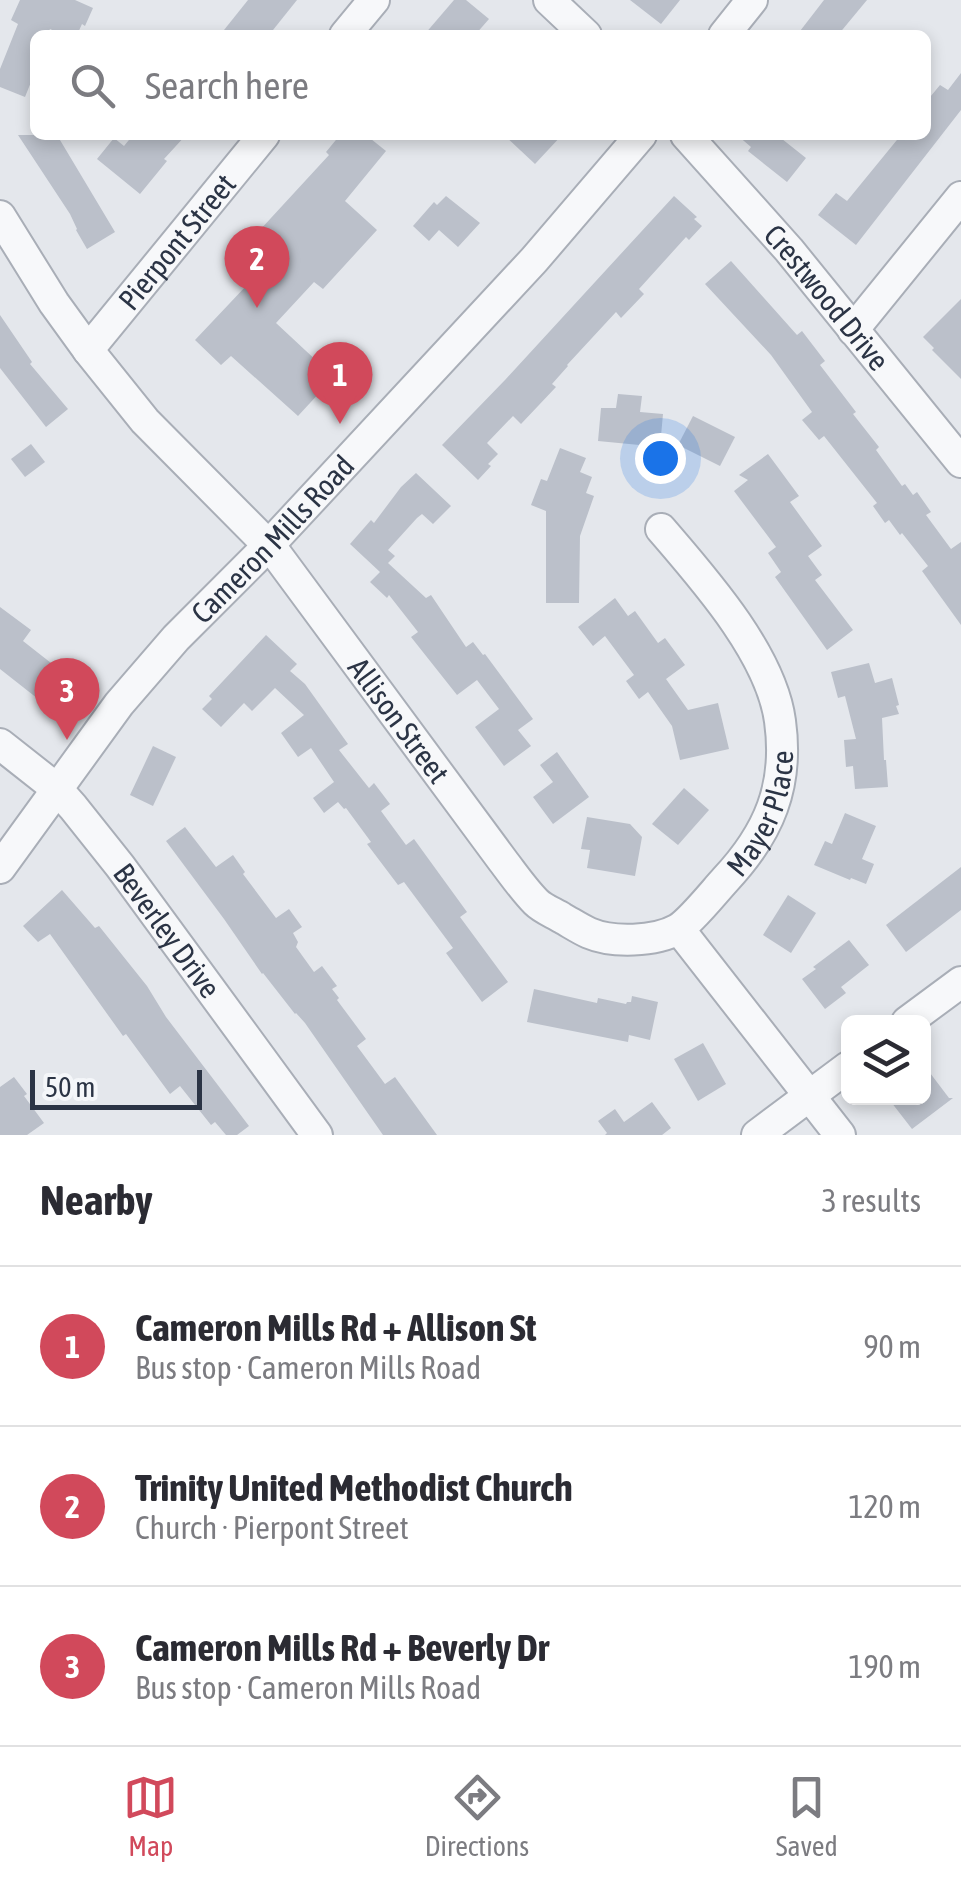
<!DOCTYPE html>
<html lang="en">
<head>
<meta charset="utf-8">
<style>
	body { margin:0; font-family:"Asap Condensed",sans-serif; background:#f7f7f7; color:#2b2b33 }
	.controls { position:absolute; right:30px; bottom:30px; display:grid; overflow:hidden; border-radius:15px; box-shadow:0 5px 15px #0003 }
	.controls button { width:90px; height:90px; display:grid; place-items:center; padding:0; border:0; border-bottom:2px solid #e1e1e2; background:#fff; color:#2b2b33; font:50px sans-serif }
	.scale { position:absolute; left:30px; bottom:25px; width:172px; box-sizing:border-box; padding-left:10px; border:5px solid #2b3445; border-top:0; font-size:28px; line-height:35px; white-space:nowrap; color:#2b3445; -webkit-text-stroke:8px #f4f6f9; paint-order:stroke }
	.you { position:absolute; left:660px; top:458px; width:35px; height:35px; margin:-25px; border:8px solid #fff; border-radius:50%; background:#1a73e8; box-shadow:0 0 0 15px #1a73e833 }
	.badge { display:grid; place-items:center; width:65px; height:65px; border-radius:50%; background:#d1495b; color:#fff; font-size:32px; font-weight:700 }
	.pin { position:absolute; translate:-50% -82px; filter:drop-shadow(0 2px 5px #0008) }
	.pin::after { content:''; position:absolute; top:52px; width:35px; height:30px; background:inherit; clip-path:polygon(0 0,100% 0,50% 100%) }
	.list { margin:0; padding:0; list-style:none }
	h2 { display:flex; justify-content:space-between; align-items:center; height:130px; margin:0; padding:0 40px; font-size:42px }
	h2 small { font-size:32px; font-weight:400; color:#7c7c81 }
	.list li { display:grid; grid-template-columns:65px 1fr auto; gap:30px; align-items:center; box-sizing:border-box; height:160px; padding:0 40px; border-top:2px solid #e1e1e2 }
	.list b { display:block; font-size:38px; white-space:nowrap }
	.list p { margin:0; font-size:32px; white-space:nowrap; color:#7c7c81 }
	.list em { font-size:32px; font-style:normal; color:#7c7c81 }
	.icon { flex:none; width:55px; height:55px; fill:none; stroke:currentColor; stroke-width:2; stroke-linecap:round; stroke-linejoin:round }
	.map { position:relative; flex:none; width:961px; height:1135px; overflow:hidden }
	.search { position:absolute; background:#fff; box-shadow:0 5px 15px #0003; left:30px; right:30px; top:30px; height:110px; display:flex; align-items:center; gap:25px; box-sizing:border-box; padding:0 35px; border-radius:15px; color:#7c7c81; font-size:38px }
	.sheet { height:610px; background:#fff }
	nav { display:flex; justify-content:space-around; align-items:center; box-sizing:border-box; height:140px; border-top:2px solid #e1e1e2; background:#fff; font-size:28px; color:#7c7c81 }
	nav a { display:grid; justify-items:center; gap:5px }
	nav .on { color:#d1495b }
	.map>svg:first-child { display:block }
</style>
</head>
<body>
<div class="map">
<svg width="961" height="1135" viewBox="0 0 961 1135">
	<rect width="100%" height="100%" fill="#e4e7ec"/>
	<g fill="#bbc0ca">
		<path d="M20,0H75L93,8L85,26L82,24L77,35H63L50,29L47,35H35V72L25,97L0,87V69L18,24L11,20Z"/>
		<path d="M248,0H297L269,35H220Z"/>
		<path d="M454,0H466L489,19L475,35H424Z"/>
		<path d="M630,0H680L661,24Z"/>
		<path d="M824,0H867L838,35H797Z"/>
		<path d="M961,73V110L856,245L818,215L836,193L847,201L901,135H926V102L940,85L948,90Z"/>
		<path d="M18,135H57L115,232L87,249L76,230L77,229L70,214Z"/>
		<path d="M133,135H186L164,159L167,161L140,194L97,159L114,138L124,146Z"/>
		<path d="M340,135H366L386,151L345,201L377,230L323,289L314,282L276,323L334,377L298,416L231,356L221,365L195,340L246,286L254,293L288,258L259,231L329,155L326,152Z"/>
		<path d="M504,135H562L535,164Z"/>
		<path d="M737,135H777L806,158L787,182L748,151L751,147Z"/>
		<path d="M446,196L480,223L458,247L439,230L429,241L413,226L434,202L437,205Z"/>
		<path d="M674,196L697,217L694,219L702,226L689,240L686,237L639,289L644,294L621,318L616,312L567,365L568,366L552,384L556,387L521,424L513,416L487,443L498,454L488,464L491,466L478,480L442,445L505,380Z"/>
		<path d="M731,261L797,335L802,331L825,361L820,365L856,412L853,414L879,447L876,450L902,486L905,484L913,495L917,492L931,512L926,515L951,549L961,542V625L922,571L928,566L902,533L900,535L889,520L885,523L873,506L877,503L824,436L819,440L802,420L812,412L771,355L705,284Z"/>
		<path d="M961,299V379L932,350L934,348L923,337Z"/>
		<path d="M0,315L32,362L30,364L68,409L46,427L0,368Z"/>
		<path d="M618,394L642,396L640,412L663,414L660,447L598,441L601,408H616Z"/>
		<path d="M693,416L735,437L720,466L678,445Z"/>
		<path d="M31,444L45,462L25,477L11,459Z"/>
		<path d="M560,448L586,458L580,472L592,477L586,493L594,496L580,536L579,603H546V511L531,505L541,479L547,481Z"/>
		<path d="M768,454L799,496L790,502L822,546L808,556L822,575L815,580L853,630L827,650L775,577L781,572L768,553L776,547L734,491L748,480L739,475Z"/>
		<path d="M416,473L451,506L433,524L422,514L417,518L388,550L395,556L388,563L426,598L431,595L466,647L473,642L483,655L485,654L533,719L518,730L531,746L504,766L475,727L499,709L477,680L457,695L411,637L418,632L389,595L387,598L370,582L380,572L350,544L371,520L374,523L401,487Z"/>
		<path d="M615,598L628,616L635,611L658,643L665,638L685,665L666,679L688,710L718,703L729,749L680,760L672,726L648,692L639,699L626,681L634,675L605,636L593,646L578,627Z"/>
		<path d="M0,607L31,630L23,641L65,674L42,702L0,669Z"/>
		<path d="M266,635L297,664L290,671L305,684L348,744L339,750L369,788L374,783L390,804L381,811L406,845L414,839L467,912L460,917L508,982L482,1002L446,953L453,948L404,882L398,885L367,844L371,842L346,808L344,809L338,802L324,813L313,798L334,782L311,748L298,757L281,733L304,715L275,688L252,711L244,703L221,727L202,709L212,699L209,696Z"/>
		<path d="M869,663L875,683L892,678L899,705L896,706L899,714L882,718L884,760H886L888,787L855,789L853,766L846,767L844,740L856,739L845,696L838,698L831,672Z"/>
		<path d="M153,746L176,757L153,806L130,795Z"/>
		<path d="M557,752L589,797L553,824L533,797L553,782L540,765Z"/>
		<path d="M684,788L709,810L678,845L652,824Z"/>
		<path d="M845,813L876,826L862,859L874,864L866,884L851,878L850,880L814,865L825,841L832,844Z"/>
		<path d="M587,817L630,824L642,837L635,876L587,868L590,850L581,849Z"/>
		<path d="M185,827L216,867L233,855L245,872L243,874L276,918L289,909L302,927L293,933L298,942L296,947L314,972L322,966L337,986L332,989L339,998L337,1000L366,1039L357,1046L385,1084L395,1077L437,1135H383L305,1023L296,1013L295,1014L263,973L262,974L224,919L166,841Z"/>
		<path d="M961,867V910L906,952L886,925Z"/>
		<path d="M62,890L95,928L99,926L147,986L166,1017L249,1126L237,1135H226L215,1122L211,1125L180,1086L170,1094L126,1034L123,1036L50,934L38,942L23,926Z"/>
		<path d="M788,895L816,913L791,953L763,935Z"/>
		<path d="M849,940L869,965L841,987L846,993L825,1009L802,979L816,969L813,967Z"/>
		<path d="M534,989L597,1003L598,998L626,1004L627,1002H631L632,996L658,1002L650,1040L629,1035L628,1042L527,1022Z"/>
		<path d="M703,1043L726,1084L698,1101L674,1059Z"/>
		<path d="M924,1065L949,1098H953L912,1129L888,1098H924Z"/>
		<path d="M14,1077L27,1094L24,1096L44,1123L27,1135H0V1087Z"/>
		<path d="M652,1102L671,1128L662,1135H605L607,1133L598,1121L615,1109L624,1122Z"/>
	</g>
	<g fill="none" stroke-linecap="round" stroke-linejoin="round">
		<defs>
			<g id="minor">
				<path d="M549,0L586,35"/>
				<path d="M345,35L374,0"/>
				<path d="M724,35L752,0"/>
				<path id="s1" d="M686,135L789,250L961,462"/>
				<path id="s2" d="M0,216L54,303L88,350L145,421L274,551L503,861C513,874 524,890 536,902C543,909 554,913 562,918C571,923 580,929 589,933C612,943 655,942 678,929C691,921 714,892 725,880C769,833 789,786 780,721C771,654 704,579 661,529"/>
				<path d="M853,330L961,197"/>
				<path id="s3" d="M88,350L264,135"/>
				<path id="s4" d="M0,744L57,789L73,807L120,866L317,1135"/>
				<path id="s5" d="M0,868L119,704L176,638L269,545L534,260L641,135"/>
				<path d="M679,929L840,1135"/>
				<path d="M907,1022L961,982"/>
				<path d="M757,1135L848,1067"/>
			</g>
		</defs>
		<use href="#minor" stroke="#a9aeb7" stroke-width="34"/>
		<use href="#minor" stroke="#f7f8fa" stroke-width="30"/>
	</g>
	<g text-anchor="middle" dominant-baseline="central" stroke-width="10" stroke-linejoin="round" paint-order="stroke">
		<g font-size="30" fill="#2b3445" stroke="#f4f6f9">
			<text stroke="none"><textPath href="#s3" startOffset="140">Pierpont Street</textPath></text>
			<text stroke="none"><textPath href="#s1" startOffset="215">Crestwood Drive</textPath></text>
			<text stroke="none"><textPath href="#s5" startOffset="428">Cameron Mills Road</textPath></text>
			<text stroke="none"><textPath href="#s2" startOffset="645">Allison Street</textPath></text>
			<text stroke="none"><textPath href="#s2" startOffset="1172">Mayer Place</textPath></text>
			<text stroke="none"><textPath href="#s4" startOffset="252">Beverley Drive</textPath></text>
		</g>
	</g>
</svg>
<div class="controls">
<button><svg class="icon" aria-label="layers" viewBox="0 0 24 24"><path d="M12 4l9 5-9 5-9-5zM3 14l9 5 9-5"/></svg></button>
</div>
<div class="scale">50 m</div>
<div class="you"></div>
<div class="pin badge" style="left:340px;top:424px">1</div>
<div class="pin badge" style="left:257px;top:308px">2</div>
<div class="pin badge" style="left:67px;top:740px">3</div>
<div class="search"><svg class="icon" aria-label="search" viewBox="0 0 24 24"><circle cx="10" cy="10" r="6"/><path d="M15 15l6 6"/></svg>Search here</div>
</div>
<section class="sheet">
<h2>Nearby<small>3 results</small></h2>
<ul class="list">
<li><span class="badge">1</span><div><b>Cameron Mills Rd + Allison St</b><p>Bus stop · Cameron Mills Road</p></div><em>90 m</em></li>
<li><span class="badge">2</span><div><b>Trinity United Methodist Church</b><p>Church · Pierpont Street</p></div><em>120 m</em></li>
<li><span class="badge">3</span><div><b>Cameron Mills Rd + Beverly Dr</b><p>Bus stop · Cameron Mills Road</p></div><em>190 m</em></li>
</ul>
</section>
<nav>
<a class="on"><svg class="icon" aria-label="map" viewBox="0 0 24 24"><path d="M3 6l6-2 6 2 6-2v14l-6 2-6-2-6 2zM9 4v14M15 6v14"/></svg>Map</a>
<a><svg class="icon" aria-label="directions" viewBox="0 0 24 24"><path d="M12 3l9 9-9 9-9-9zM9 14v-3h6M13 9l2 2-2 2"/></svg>Directions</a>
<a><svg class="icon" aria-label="saved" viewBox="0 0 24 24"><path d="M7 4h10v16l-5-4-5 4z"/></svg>Saved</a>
</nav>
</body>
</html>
